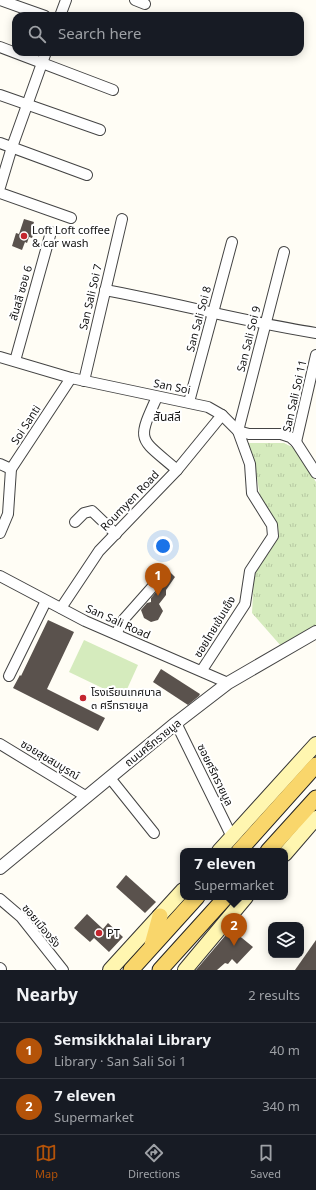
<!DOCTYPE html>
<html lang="en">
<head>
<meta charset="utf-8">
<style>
	body { margin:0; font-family:Georgia,"Noto Sans Thai",serif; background:#20242c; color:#f1f3f6 }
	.controls { position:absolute; right:12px; bottom:12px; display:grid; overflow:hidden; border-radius:8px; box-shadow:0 2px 10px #0003 }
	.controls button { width:36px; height:36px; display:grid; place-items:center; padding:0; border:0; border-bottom:1px solid #363941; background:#171b24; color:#f1f3f6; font:20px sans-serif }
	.you { position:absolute; left:163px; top:546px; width:14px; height:14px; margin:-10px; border:3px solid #fff; border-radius:50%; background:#1a73e8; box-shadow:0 0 0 6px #1a73e833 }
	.badge { display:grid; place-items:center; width:26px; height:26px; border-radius:50%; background:#b45309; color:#fff; font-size:13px; font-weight:700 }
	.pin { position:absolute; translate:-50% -33px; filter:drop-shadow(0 1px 2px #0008) }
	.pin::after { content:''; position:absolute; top:21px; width:14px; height:12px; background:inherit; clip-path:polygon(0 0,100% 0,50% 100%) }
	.popup { position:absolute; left:180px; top:848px; width:108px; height:52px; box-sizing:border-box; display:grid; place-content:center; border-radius:8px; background:#171b24; filter:drop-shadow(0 1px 3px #0005); font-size:13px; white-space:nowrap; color:#9ea1a6 }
	.popup b { font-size:15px; color:#f1f3f6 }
	.popup::after { content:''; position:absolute; left:50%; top:100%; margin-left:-8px; border:8px solid transparent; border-top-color:#171b24 }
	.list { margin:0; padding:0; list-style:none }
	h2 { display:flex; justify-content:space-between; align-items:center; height:52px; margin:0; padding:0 16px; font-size:17px }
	h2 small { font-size:13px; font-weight:400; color:#9ea1a6 }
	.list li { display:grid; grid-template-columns:26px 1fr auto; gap:12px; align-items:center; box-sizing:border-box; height:56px; padding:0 16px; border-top:1px solid #363941 }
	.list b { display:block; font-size:15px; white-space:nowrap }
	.list p { margin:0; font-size:13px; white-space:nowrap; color:#9ea1a6 }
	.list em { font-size:13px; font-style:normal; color:#9ea1a6 }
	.icon { flex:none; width:22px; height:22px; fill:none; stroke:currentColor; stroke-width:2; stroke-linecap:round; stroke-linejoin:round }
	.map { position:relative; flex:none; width:316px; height:970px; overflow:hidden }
	.search { position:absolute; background:#171b24; box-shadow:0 2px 10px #0003; left:12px; right:12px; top:12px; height:44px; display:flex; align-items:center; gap:10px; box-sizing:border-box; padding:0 14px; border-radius:12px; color:#9ea1a6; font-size:15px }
	.sheet { height:164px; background:#171b24 }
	nav { display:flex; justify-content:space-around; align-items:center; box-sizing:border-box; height:56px; border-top:1px solid #363941; background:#171b24; font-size:11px; color:#9ea1a6 }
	nav a { display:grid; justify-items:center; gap:2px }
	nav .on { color:#b45309 }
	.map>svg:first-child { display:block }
</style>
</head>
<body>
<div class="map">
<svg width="316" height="970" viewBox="0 0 316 970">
	<defs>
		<pattern id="grass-tufts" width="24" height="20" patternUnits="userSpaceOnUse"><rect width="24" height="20" fill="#d5ebbd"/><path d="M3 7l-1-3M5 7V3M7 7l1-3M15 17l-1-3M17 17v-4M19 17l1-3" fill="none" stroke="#b6c8a1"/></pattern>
	</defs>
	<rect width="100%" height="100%" fill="#fffdf5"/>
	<path fill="url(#grass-tufts)" d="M246,443H284L294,448L316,482V627L281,646L252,613L254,575L279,537L278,526L260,496L255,466Z"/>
	<path fill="#d5ebbd" d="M84,640L138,665L123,698L69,672Z"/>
	<g fill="#5a524d">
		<path d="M24,219L34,222L32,228L35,229L32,238L29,237L27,243L25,242L22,250L12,246L16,233L19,234Z"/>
		<path d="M169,571L175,577L166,590V595L159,604L163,611L158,620L151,622L144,618L141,610L147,603L151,602V598L161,586V581Z"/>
		<path d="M48,620L74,632L47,689L105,718L98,731L13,688L20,675L21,676Z"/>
		<path d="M161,669L200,694L199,696L188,705L153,682Z"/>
		<path d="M126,875L156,902L145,913L116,887Z"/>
		<path d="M87,914L103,929L108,923L123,937L109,952L94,938L90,942L74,928Z"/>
		<path d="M231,929L253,947L237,964L232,959L228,964L225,963L217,970H196Z"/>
		<path d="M316,940V970H295Z"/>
	</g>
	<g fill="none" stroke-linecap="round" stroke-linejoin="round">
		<defs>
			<g id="minor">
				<path d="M0,0L45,16"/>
				<path d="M135,0L145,4"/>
				<path d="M60,16L66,0"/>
				<path d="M0,47L113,90"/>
				<path d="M0,95L100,130"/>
				<path d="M0,143L87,175"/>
				<path d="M0,187L12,147L46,52"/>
				<path d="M0,193L71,218"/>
				<path d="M105,290C176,303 245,322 316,333"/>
				<path d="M0,357L71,378L208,407L222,415L238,431L249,434H281L290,437L296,442L316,473"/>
				<path d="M15,361L51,232"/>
				<path d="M84,381L122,219"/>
				<path d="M157,397C136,443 139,437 177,470"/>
				<path d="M189,402L232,242"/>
				<path d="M296,442L316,355"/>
				<path d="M0,464L11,469"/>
				<path d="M75,522L84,513L92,511L116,534"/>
				<path d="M0,533L8,514L11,469L71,378"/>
				<path d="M0,576L85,621L228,683"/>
				<path d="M61,608L99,551L177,470L222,415"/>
				<path d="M116,634L124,619L155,584"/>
				<path d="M202,670L245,604L250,571L273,536L272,525L252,493L250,464L238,431L284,252"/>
				<path d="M9,676L46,601"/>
				<path d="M176,723L232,837"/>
				<path d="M0,744L87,797"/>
				<path d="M110,778L154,833"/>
				<path d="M0,899L21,917L63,970"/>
				<path d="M0,968L1,969"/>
			</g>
			<path id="tertiary" d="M0,868L176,723L228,683L316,632"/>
			<g id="secondary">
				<path d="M219,851L316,744"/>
				<path d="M285,854L316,818"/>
				<path d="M110,970L183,890"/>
				<path d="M185,970L246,897"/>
			</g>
			<g id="primary">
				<path d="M239,851L316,765"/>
				<path d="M268,851L316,798"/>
				<path d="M152,945L160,916"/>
				<path d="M131,970L197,897"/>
				<path d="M160,970L226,897"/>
			</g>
		</defs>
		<use href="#minor" stroke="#444" stroke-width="12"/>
		<use href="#tertiary" stroke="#444" stroke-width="14"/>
		<use href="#secondary" stroke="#333" stroke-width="16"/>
		<use href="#primary" stroke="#222" stroke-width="17"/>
		<use href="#minor" stroke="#fff" stroke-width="10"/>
		<use href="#tertiary" stroke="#fff" stroke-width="12"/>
		<use href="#secondary" stroke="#fff6b0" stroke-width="14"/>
		<use href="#primary" stroke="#f9d66b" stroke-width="15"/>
	</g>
	<g fill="#c4262e" stroke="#fff" stroke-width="1.5">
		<circle cx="24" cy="236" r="4"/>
		<circle cx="83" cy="698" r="4"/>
		<circle cx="99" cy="933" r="4"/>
	</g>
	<g text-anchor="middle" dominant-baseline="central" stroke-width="4" stroke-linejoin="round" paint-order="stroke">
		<g font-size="11" fill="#111" stroke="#fff" text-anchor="start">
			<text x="32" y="230">Loft Loft coffee<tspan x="32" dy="13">&amp; car wash</tspan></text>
			<text x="91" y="692">โรงเรียนเทศบาล<tspan x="91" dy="13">๓ ศรีทรายมูล</tspan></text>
			<text x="107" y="933">PT</text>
		</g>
		<g font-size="11" fill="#111" stroke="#fff">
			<text transform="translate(21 293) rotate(-74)">สันสลี ซอย 6</text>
			<text transform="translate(91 297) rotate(-77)">San Sali Soi 7</text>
			<text transform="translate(199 319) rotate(-75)">San Sali Soi 8</text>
			<text transform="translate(249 339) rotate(-76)">San Sali Soi 9</text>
			<text transform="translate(172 387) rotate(11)">San Soi</text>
			<text transform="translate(295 396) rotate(-77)">San Sali Soi 11</text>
			<text transform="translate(26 425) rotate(-57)">Soi Santi</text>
			<text transform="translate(130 501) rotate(-46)">Roumyen Road</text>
			<text transform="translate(118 622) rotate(24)">San Sali Road</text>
			<text transform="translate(215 627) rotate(-59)">ซอยไทยเข้มแข็ง</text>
			<text transform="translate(153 743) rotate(-39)">ถนนศรีทรายมูล</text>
			<text transform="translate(50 760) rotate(31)">ซอยสุขสมบูรณ์</text>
			<text transform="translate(215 775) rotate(64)">ซอยศรีทรายมูล</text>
			<text transform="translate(41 926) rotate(50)">ซอยเมืองรัง</text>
		</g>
		<g font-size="12" fill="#111" stroke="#fff">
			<text x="167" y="417">สันสลี</text>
		</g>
	</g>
</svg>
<div class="controls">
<button><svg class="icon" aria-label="layers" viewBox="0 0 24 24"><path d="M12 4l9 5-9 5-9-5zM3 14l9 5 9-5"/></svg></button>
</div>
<div class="you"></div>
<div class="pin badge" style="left:158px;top:596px">1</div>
<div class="pin badge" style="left:234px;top:946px">2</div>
<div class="popup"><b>7 eleven</b>Supermarket</div>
<div class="search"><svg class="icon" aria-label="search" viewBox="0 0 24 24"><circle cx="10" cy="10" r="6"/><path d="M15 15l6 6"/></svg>Search here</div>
</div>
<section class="sheet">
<h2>Nearby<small>2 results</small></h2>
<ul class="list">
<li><span class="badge">1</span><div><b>Semsikkhalai Library</b><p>Library · San Sali Soi 1</p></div><em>40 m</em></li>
<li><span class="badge">2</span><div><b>7 eleven</b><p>Supermarket</p></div><em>340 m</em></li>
</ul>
</section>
<nav>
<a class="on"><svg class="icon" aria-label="map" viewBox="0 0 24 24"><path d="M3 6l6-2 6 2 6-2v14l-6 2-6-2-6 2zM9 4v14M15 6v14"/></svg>Map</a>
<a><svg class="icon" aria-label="directions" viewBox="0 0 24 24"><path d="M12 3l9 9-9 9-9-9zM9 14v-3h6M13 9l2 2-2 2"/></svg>Directions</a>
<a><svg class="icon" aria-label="saved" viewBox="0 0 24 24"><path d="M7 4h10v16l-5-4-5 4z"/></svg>Saved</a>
</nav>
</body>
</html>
